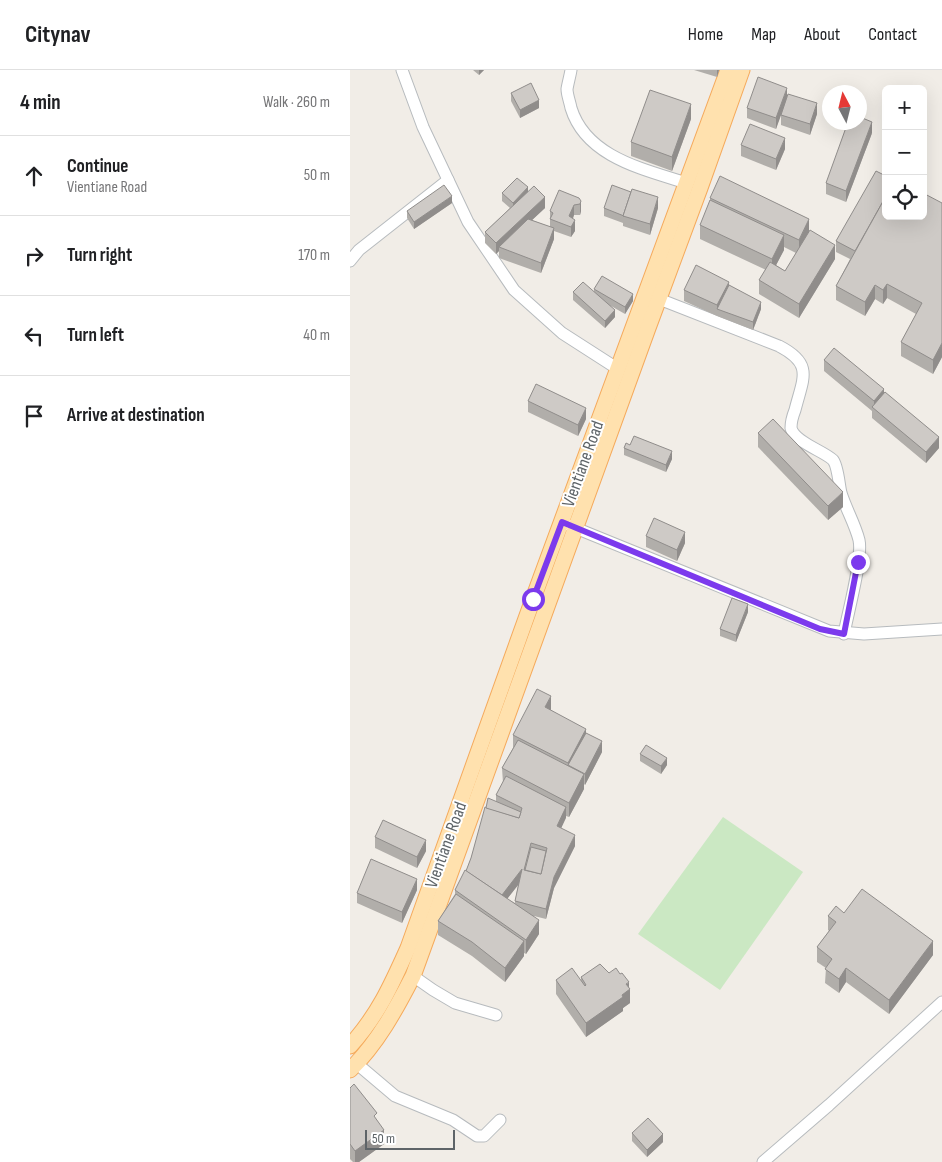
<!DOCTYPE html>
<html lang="en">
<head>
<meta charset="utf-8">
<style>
	body { margin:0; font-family:"Sofia Sans Condensed",sans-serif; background:#f2f2f2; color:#202124 }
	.controls { position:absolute; right:15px; top:15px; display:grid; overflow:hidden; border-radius:8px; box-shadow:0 5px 20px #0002 }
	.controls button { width:45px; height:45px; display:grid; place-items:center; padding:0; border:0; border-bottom:1px solid #e0e0e0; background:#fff; color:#202124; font:25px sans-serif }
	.compass { position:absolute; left:472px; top:15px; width:45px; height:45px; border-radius:50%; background:#fff; box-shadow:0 5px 20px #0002; rotate:353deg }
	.scale { position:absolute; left:15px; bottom:12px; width:90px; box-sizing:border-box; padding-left:5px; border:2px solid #5e6468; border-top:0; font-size:14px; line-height:18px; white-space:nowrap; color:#5e6468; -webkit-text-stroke:4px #fff; paint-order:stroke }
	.stop { position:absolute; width:15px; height:15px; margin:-11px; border:4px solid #7c3aed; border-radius:50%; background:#fff }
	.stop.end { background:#7c3aed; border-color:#fff; box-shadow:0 1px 5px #0008 }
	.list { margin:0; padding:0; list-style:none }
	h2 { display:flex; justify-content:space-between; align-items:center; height:65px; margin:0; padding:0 20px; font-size:21px }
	h2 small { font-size:16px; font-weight:400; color:#757577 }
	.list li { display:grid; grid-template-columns:32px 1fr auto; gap:15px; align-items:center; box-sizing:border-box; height:80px; padding:0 20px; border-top:1px solid #e0e0e0 }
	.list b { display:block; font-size:19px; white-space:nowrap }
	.list p { margin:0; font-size:16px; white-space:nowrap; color:#757577 }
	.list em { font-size:16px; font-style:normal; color:#757577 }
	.icon { flex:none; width:28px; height:28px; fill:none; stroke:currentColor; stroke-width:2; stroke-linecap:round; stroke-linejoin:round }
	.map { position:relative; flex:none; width:592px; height:1092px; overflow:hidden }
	header { display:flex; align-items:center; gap:30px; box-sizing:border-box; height:70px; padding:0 25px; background:#fff; border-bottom:1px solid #e0e0e0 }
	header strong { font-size:24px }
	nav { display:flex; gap:28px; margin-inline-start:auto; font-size:18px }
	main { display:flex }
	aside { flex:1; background:#fff }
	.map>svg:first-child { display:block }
</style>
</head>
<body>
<header>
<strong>Citynav</strong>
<nav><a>Home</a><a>Map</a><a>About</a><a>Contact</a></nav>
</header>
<main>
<aside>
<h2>4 min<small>Walk · 260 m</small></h2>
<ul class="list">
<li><svg class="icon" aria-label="ahead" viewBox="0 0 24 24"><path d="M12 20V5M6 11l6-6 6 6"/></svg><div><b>Continue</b><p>Vientiane Road</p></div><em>50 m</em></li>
<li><svg class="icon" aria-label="right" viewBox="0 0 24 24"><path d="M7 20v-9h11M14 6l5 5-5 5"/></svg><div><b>Turn right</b></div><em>170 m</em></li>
<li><svg class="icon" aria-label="left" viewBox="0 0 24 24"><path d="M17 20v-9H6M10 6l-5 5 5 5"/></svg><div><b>Turn left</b></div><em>40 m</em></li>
<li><svg class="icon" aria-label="arrive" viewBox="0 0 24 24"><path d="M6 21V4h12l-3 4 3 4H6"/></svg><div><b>Arrive at destination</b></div></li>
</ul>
</aside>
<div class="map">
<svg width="592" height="1092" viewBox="0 0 592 1092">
	<rect width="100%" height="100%" fill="#f1ede7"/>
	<path fill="#cbe8c3" d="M373,747L453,802L370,920L288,864Z"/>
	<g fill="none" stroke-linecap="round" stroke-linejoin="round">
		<defs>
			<g id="minor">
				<path d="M52,0L73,57L118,152L164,220L212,263L268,299"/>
				<path d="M221,0C220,6 218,13 217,19C217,25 220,32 221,38C236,87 293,99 336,113"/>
				<path d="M0,191L9,180L98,110"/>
				<path d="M309,229L429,276C464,294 453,308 445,340C443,345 441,353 441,358C444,372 474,381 483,390C488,396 489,415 491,423C496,439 505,454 509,470C513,488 498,542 494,564"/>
				<path d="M218,455L479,561L514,564L592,559"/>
				<path d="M63,906L83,920L105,933L146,945"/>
				<path d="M6,993L45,1026L103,1050L127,1066H134L150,1050"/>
				<path d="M413,1092L479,1035L592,932"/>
			</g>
			<g id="major">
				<path d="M0,976C28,945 41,916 58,878L183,529L378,0"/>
				<path d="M0,1000C27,974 46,939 63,906L298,258L350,118L392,0"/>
			</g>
		</defs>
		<use href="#minor" stroke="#b7bbbe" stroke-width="13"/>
		<use href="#major" stroke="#f5aa5c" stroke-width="17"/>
		<use href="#minor" stroke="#fff" stroke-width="11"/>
		<use href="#major" stroke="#ffe1ae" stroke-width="15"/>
	</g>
	<g fill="#b1aeaa" fill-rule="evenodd">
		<path d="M123,0H134L129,5Z"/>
		<path d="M344,0H369L367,7Z"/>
		<path d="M161,23L189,38L170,48L161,31Z"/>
		<path d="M437,27L467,44L460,65L431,55V43L426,59L397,48V38Z"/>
		<path d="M341,49L322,101L281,86V72Z"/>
		<path d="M522,63L496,132L476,124V113Z"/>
		<path d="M391,75L435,79L426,100L391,86Z"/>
		<path d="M178,122L195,138L182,150L200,157V141L231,131V141L230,145H224L223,149L225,161L221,167L204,161V169L191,203L149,188V181L146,184L135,173V162L160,138L152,131V123Z"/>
		<path d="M360,128L459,163L485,189L449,248L409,224V210L416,200L350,169V155L360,132ZM434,177L446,183L435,201L426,195L434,180Z"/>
		<path d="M102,133L64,159L57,148V141Z"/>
		<path d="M592,133V287L583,304L551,286V272L566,244L537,228L533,234L525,229L515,246L486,230V216L500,189L486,182V171Z"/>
		<path d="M254,138H308L300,165L273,156V153L254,146Z"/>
		<path d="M379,215L411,239L403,260L367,246L334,231V220Z"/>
		<path d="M244,219L283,231L275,244L261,236L265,247L255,258L223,230V222L244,221Z"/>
		<path d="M474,290L534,323L589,378L576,393L522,348V341L474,301Z"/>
		<path d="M178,331L236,349L228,366L178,342Z"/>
		<path d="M408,363L493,437L478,450L408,377Z"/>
		<path d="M274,378L322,389L316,402L274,385Z"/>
		<path d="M296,466L335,473L327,491L296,477Z"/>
		<path d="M398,542L386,572L370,566V559Z"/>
		<path d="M201,640L236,663L252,682L235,715L234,714V719L219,747L216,746L211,758L225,776L204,818L196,849L184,846L189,864L176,884L174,883V886L155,912L122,886L88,865V851L105,824V820L116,801L121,788L136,738L146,731V725L153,713L152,698L163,678V665ZM168,815L165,831V833L157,829Z"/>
		<path d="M290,684L317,695L311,704L290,691Z"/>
		<path d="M25,767L76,781L67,798L25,778Z"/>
		<path d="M67,820L52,853L7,833V823Z"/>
		<path d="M494,843L583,885L539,944L496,912L489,923L475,913L476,898L467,892V877L479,861L478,860V846Z"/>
		<path d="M259,903L279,917L280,933L273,938V941L236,967L206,924V910H231V907Z"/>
		<path d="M0,1018L27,1050L34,1074L9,1092H3L0,1089Z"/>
		<path d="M282,1063L313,1072L297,1087L282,1071Z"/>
	</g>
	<g fill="#908d8b">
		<path d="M129,0H134L129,5Z"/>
		<path d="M367,0H369L367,7Z"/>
		<path d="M437,18V29L426,59V48Z"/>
		<path d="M189,30V38L170,48V40Z"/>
		<path d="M467,33V44L460,65V54Z"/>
		<path d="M341,34V49L322,101V87Z"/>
		<path d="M522,52V63L496,132V121Z"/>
		<path d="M435,68V79L426,100V89Z"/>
		<path d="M178,117V125L163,141V133Z"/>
		<path d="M102,126V133L64,159V152Z"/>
		<path d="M195,127V138L152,178L149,177V181L146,184V173Z"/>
		<path d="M308,127V138L300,165V154Z"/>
		<path d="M231,131V141L230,145V134Z"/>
		<path d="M224,135V145L219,157V146Z"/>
		<path d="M459,149V163L449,184V170Z"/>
		<path d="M225,150V161L221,167V157Z"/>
		<path d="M204,158V169L191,203V193Z"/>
		<path d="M434,165V180L422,203V189Z"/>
		<path d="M485,175V189L449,248V234Z"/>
		<path d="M379,212V222L367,239V235Z"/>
		<path d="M537,214V228L533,234V220Z"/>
		<path d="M525,215V229L515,246V232Z"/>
		<path d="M283,224V231L275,244V237Z"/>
		<path d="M411,232V239L403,260V252Z"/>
		<path d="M265,240V247L255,258V251Z"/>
		<path d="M592,273V287L583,304V290Z"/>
		<path d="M534,319V330L524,338V331Z"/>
		<path d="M236,338V349L228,366V355Z"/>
		<path d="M589,367V378L576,393V382Z"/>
		<path d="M322,381V389L316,402V395Z"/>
		<path d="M493,422V437L478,450V436Z"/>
		<path d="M335,462V473L327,491V480Z"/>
		<path d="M398,534V542L386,572V565Z"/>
		<path d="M201,626V640L195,652V637Z"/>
		<path d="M236,659V673L218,695V707V693Z"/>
		<path d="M252,671V682L235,715V704Z"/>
		<path d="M317,688V695L311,704V696Z"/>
		<path d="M234,704V719L219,747V733Z"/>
		<path d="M216,737V748L207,767V756Z"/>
		<path d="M225,765V776L204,818L196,849V839L204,807Z"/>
		<path d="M76,770V781L67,798V787Z"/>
		<path d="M172,799V810L150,838V827Z"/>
		<path d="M67,809V820L52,853V842Z"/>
		<path d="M189,850V864L176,884V870Z"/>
		<path d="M174,871V886L155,912V898Z"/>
		<path d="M583,871V885L539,944V930Z"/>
		<path d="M496,898V912L489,923V909Z"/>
		<path d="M279,912V920L280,919V933L273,938V941L236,967V953Z"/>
		<path d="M34,1060V1074L9,1092H5V1081Z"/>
		<path d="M313,1064V1072L297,1087V1080Z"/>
	</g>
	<g fill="#cecac6" stroke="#908d8b" fill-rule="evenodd">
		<path d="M408,7L437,18L426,48L397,38Z"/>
		<path d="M181,13L189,30L170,40L161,23Z"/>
		<path d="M300,20L341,34L322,87L281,72Z"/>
		<path d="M438,24L467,33L460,54L431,45Z"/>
		<path d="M510,47L522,52L496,121L476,113L498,52H510Z"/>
		<path d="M400,54L435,68L426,89L391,75Z"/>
		<path d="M526,101L536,106V126L505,181L486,171Z"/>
		<path d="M370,106L459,149L449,170L360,128Z"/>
		<path d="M167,108L178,117L163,133L152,123Z"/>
		<path d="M94,115L102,126L64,152L57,141Z"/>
		<path d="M262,115L281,122L273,146H274L254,138Z"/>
		<path d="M184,116L195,127L146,173L135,162Z"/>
		<path d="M282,119L308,127L300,154L273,146Z"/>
		<path d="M209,120L229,128L231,131L230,134L224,135L219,146L225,150L221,157L200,149L203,143L200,141Z"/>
		<path d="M573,123L592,133V273L583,290L551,272L572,233L537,214L533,220L525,215L515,232L486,216L536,126V146H573Z"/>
		<path d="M360,130L434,165L422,189L350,155Z"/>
		<path d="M178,149L204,158L191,193L149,177Z"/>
		<path d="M460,160L485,175L449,234L409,210L420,192L435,201Z"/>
		<path d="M346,195L379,212L367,235L334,220Z"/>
		<path d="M252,206L283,224L275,237L244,219Z"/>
		<path d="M233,212L265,240L255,251L223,222Z"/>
		<path d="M379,215L411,232L403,252L367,239Z"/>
		<path d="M484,278L534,319L524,331L474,290Z"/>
		<path d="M186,314L236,338L228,355L178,331Z"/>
		<path d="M535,322L589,367L576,382L522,337Z"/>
		<path d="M423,349L493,422L478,436L408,363Z"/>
		<path d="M284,366L322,381L316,395L274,378L276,373L280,375Z"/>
		<path d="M304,448L335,462L327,480L296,466Z"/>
		<path d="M382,528L398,534L386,565L370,559Z"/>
		<path d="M187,619L201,626L195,637L236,659L218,693L163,665Z"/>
		<path d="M236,663L252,671L235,704L218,695Z"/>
		<path d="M168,670L234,704L219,733L152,698Z"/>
		<path d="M296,675L317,688L311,696L290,684Z"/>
		<path d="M156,706L216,737L207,756L225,765L204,807L196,839L165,831L172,799L152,825L116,801L121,788L135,737L169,748L172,738L146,725ZM181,773L197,778L191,804L174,800Z"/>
		<path d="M138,728L171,742L169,748L136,738Z"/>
		<path d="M33,750L76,770L67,787L25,767Z"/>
		<path d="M181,777L196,781L191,804L175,800Z"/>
		<path d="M21,789L67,809L52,842L7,823Z"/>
		<path d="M115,800L189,850L176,870L105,820Z"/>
		<path d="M512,819L583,871L539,930L496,898L489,909L475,899L482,889L467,877L486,852L478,846L486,836L494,843Z"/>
		<path d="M106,824L174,871L155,898L122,872L88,851Z"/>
		<path d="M250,894L259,903L266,898L270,904L272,903L279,912L276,914L280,919L272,925L273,927L236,953L206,910L222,898L235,916L236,915L231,907Z"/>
		<path d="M4,1014L27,1043L24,1046L34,1060L5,1081L0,1074V1018Z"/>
		<path d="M298,1048L313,1064L297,1080L282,1063Z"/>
	</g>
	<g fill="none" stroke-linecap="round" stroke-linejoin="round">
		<path stroke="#7c3aed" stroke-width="6" d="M183,529L212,452L470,559L494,564L508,492"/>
	</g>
	<g text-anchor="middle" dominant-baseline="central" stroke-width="4" stroke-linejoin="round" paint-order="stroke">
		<g font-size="18" fill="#5e6468" stroke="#fff">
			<text transform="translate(233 394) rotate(-70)">Vientiane Road</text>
			<text transform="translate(96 775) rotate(-70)">Vientiane Road</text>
		</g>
	</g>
</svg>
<div class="controls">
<button>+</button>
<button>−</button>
<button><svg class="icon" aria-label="locate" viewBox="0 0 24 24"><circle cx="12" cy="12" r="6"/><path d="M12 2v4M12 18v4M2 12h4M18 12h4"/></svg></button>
</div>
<svg class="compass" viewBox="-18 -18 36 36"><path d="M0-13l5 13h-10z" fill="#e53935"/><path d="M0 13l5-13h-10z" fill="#757577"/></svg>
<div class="scale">50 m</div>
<div class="stop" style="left:183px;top:529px"></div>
<div class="stop end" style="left:508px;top:492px"></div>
</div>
</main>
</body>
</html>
